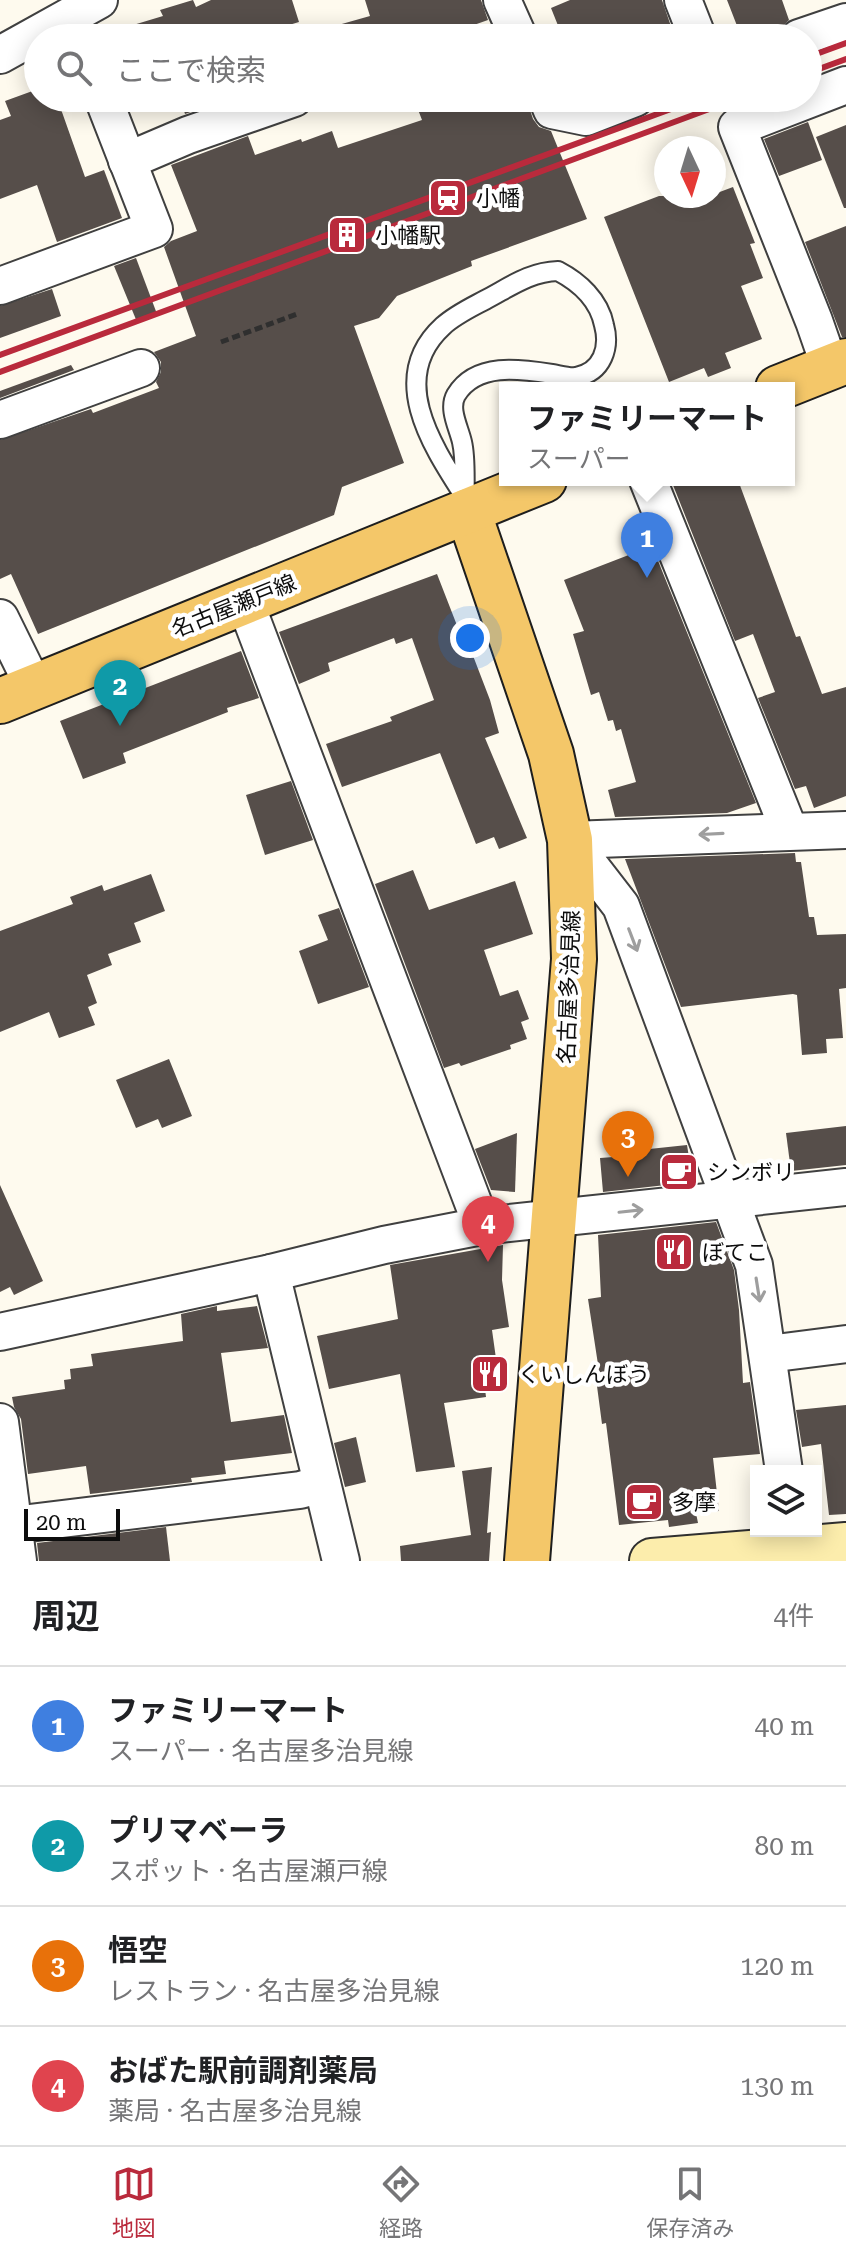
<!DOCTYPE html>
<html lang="ja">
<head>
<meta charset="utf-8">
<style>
	body { margin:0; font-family:"Roboto Serif","Noto Sans JP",serif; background:#f2f2f2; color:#202124 }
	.controls { position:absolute; right:24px; bottom:24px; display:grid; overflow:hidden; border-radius:0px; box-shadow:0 4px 20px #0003 }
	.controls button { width:72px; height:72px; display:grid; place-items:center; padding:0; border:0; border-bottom:2px solid #e0e0e0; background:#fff; color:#202124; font:40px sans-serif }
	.compass { position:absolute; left:654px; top:136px; width:72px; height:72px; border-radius:50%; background:#fff; box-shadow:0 4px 20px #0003; rotate:176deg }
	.scale { position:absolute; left:24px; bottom:20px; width:96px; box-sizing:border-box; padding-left:8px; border:4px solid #0d0d0d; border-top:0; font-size:22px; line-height:28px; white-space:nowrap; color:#0d0d0d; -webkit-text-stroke:6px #fff; paint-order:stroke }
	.you { position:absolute; left:470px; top:638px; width:28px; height:28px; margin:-20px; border:6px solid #fff; border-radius:50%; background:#1a73e8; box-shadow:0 0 0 12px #1a73e833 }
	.badge { display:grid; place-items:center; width:52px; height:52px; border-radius:50%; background:#b92a3c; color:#fff; font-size:26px; font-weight:700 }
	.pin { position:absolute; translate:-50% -66px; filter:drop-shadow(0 2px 4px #0008) }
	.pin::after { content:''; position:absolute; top:42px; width:28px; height:24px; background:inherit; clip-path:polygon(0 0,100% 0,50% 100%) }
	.popup { position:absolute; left:499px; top:382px; width:296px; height:104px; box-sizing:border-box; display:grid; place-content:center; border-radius:0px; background:#fff; filter:drop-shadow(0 2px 6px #0005); font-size:26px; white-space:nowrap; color:#757577 }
	.popup b { font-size:30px; color:#202124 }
	.popup::after { content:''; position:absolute; left:50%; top:100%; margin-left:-16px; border:16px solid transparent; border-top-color:#fff }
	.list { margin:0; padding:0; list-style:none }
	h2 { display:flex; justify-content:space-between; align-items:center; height:104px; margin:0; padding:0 32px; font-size:34px }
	h2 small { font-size:26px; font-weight:400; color:#757577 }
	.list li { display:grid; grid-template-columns:52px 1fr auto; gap:24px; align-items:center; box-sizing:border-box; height:120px; padding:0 32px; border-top:2px solid #e0e0e0 }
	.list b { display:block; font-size:30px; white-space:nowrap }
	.list p { margin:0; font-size:26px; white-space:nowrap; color:#757577 }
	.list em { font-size:26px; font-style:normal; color:#757577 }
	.icon { flex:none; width:44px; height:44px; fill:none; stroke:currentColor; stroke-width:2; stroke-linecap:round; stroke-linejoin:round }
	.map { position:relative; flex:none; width:846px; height:1561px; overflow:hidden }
	.search { position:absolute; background:#fff; box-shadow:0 4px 20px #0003; left:24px; right:24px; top:24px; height:88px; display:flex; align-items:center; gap:20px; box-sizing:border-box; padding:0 28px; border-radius:44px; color:#757577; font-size:30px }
	.sheet { height:584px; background:#fff }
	nav { display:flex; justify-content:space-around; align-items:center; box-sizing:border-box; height:112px; border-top:2px solid #e0e0e0; background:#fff; font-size:22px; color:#757577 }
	nav a { display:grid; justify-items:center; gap:4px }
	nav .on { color:#b92a3c }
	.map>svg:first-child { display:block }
</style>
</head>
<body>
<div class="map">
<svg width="846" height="1561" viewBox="0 0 846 1561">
	<rect width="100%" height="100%" fill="#fefaee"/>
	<g fill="#564e4a">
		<path d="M193,0L196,7L211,0H292L299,22L246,38H110V32L163,16L160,10Z"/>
		<path d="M365,0H481L488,20L437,38H318L317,31L370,16Z"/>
		<path d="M570,0H662L675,38H563L551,8Z"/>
		<path d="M727,0H782L789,20L781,28L759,37L757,29L741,36Z"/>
		<path d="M38,89V98H57L85,177L104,170L122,218L57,242L37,185L0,199V120L11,116L5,101Z"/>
		<path d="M180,98H230L185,114Z"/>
		<path d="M442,98H526L533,119L539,127L551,131L587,219L471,261L472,266L397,296L379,318L354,326L404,463L342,487L334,515L38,634L11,574L0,579V440L91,409L93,413L159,388L156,382L161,372V362L154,352L196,336L164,247L171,241L197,231L171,165L248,136L255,155L301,139L302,142L332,131L338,148L422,120L417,107Z"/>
		<path d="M808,122L822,160L779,176L764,139Z"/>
		<path d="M846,125V208H844L816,137Z"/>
		<path d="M733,187L755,243L750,244L763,278L741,286L762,339L725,353L731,368L708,377L704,368L669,382L604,217L659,196H714V190L716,189L717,193Z"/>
		<path d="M846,226V337H842L805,242Z"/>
		<path d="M136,258L157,314L137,322L114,266Z"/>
		<path d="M52,289L61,316L0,338V306Z"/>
		<path d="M71,365L74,370L0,398V391Z"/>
		<path d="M671,480H738L796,637L800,636L822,694L846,687V796L814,808L806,786L795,789L758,698L775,692L753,634L735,641Z"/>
		<path d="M652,546L756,803L727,813L615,817L608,790L636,782L621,729L616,731L613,720L608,721L599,692L591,695L573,634L584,631L564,580Z"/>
		<path d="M437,574L458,628L462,627L490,700L499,733L485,738L527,838L499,849L494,837L476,844L440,753L342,787L326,744L392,721L390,717L434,700L412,638L396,644L394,638L328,663L330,671L299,684L279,632Z"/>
		<path d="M241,651L259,698L227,708L228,712L123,753L126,763L83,779L60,721Z"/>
		<path d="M291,781L313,840L265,855L246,795Z"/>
		<path d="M795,853L796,862H801L809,917H814L817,935L846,934V988L839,989L843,1038L826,1039L827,1053L802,1055L797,995L793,994L681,1007L625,859Z"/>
		<path d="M413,870L429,910L515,881L533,934L484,950L500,996L518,990L529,1019L521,1022L527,1039L510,1045L511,1049L461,1066L459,1063L444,1068L375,884Z"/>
		<path d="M151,874L165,911L134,923L141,942L108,954L112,965L87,975L97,1003L88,1007L95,1025L59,1038L49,1012L0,1032V931L73,904L70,897L102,885L104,891Z"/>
		<path d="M339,908L369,987L318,1004L299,951L328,940L318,915Z"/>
		<path d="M169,1059L192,1116L162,1128L158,1119L136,1128L116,1080Z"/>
		<path d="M846,1126V1165L791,1171L786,1133Z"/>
		<path d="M517,1133L515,1192L491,1190L475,1149Z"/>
		<path d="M687,1145L693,1182L603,1192L600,1158L641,1155L640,1150Z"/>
		<path d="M0,1185L43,1281L14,1295L10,1287L0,1292Z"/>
		<path d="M716,1222L734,1270L739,1310L743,1383L750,1382L760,1454L713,1458L719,1511L696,1513L698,1523L669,1527L668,1520L619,1525L606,1423L602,1424L595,1371H599L588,1299L601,1297L598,1235Z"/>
		<path d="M503,1245L502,1280L509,1327L492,1330L499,1380L485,1389L486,1397L444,1403L455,1467L416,1472L400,1374L329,1389L317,1336L398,1319L390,1265Z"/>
		<path d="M217,1306V1311L257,1306L268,1348L221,1353L231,1422L284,1415L292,1453L224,1461L226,1474L191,1478L192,1482L90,1494L86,1466L28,1474L21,1419L14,1407L12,1397L65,1389L64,1380L71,1379L70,1369L93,1366L91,1354L183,1341L181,1314Z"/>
		<path d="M846,1405V1514L829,1515L821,1444L802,1447L796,1410Z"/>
		<path d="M356,1437L366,1482L345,1487L334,1443Z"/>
		<path d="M492,1467L487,1533L491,1532L489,1561H401L400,1546L471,1535L462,1471Z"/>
		<path d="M166,1527L170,1561H39L37,1543Z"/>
	</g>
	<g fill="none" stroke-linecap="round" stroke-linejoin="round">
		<defs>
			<path id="lane" d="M558,271C579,282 599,300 604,325C610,347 603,372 576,377C569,378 559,375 552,374C520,369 476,362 456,395C448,409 459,428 462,442C466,459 464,480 465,497C433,447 386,378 443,326C455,315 470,308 485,300C510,287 529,272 558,271Z"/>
			<g id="street">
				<path d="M502,0L519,38"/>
				<path d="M683,0L698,38"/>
				<path d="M799,38L846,22"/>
				<path d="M0,55L99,0"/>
				<path d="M547,98L552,110L586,117L635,98"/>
				<path d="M127,161L188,135L294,98"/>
				<path d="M0,286L154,229L103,98"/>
				<path d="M830,367L814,321L737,127L846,85"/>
				<path d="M0,420L141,368"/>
				<path d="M648,480L789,830"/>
				<path d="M245,602L482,1226"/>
				<path d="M0,618L34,687"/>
				<path d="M271,1273L341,1561"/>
				<path d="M0,1332L271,1273L384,1245L482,1226L846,1187"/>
				<path d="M768,1354L846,1344"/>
				<path d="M0,1422L18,1561"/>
				<path d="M784,1471L754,1265L621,906L570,840L846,830"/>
				<path d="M13,1525L300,1490L322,1484"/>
			</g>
			<path id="secondary" d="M652,1561L846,1545"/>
			<g id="primary">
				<path d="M778,388L846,361"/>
				<path d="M468,511L551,754L570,840L574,959L527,1561"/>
				<path d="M0,701L544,480"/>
			</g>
		</defs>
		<use href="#lane" stroke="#404040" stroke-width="22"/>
		<use href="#street" stroke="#404040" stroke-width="40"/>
		<use href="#secondary" stroke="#2f2f2f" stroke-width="48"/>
		<use href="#primary" stroke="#1e1e1e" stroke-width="48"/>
		<path stroke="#2f2f2f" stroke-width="5" stroke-dasharray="8 4" stroke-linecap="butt" d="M221,342L297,314"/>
		<use href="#lane" stroke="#fff" stroke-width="18"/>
		<use href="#street" stroke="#fff" stroke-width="36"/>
		<use href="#secondary" stroke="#fcedac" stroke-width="44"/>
		<use href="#primary" stroke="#f4c769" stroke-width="44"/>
		<g stroke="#b92a3c" stroke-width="6">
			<path d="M808,57L846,43"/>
			<path d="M808,73L846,59"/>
			<path d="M0,355L701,98"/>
			<path d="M0,372L739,98"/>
		</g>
	</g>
	<defs><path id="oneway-shaft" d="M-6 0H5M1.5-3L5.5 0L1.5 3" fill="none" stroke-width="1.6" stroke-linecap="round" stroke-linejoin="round" transform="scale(2)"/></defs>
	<g stroke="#9e9e9e">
		<use href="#oneway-shaft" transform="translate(711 834) rotate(177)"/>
		<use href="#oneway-shaft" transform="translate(633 940) rotate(69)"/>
		<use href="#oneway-shaft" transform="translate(631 1211) rotate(-6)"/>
		<use href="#oneway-shaft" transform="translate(758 1290) rotate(81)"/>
	</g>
	<defs>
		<symbol id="station-square" viewBox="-11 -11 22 22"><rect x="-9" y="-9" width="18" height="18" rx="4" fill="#b92a3c" stroke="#fff"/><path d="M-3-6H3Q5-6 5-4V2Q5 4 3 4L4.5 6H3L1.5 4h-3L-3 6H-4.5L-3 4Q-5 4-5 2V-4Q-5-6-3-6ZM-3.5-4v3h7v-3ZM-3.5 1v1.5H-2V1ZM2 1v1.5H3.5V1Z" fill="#fff"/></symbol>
		<symbol id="building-square" viewBox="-11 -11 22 22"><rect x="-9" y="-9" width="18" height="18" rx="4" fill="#b92a3c" stroke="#fff"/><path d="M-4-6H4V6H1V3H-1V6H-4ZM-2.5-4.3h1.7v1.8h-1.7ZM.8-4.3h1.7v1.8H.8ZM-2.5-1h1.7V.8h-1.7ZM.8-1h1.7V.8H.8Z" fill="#fff"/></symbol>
		<symbol id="cafe-square" viewBox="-11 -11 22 22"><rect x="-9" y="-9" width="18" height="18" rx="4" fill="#b92a3c" stroke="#fff"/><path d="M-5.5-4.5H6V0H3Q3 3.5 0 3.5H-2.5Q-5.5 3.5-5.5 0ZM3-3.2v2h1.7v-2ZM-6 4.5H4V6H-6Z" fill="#fff"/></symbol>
		<symbol id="restaurant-square" viewBox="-11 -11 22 22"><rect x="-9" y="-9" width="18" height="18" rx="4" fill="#b92a3c" stroke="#fff"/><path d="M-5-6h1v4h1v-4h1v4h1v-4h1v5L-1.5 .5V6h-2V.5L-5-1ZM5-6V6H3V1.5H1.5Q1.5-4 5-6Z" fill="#fff"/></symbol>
	</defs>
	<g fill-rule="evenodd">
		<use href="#station-square" x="426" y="176" width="44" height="44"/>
		<use href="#building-square" x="325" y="213" width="44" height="44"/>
		<use href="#cafe-square" x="657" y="1150" width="44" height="44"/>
		<use href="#restaurant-square" x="652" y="1230" width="44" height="44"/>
		<use href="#restaurant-square" x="468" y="1352" width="44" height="44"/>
		<use href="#cafe-square" x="622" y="1480" width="44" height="44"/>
	</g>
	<g text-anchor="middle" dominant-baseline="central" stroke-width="8" stroke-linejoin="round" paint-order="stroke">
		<g font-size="22" fill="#0d0d0d" stroke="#fff" text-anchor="start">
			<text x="476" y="198">小幡</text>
			<text x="375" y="235">小幡駅</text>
			<text x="707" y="1172">シンボリ</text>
			<text x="702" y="1252">ぼてこ</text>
			<text x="518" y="1374">くいしんぼう</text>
			<text x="672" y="1502">多摩</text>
		</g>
		<g font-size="22" fill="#0d0d0d" stroke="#fff">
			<text transform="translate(234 606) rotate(-22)">名古屋瀬戸線</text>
			<text transform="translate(569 987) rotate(-88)">名古屋多治見線</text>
		</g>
	</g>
</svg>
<div class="controls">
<button><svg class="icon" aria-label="layers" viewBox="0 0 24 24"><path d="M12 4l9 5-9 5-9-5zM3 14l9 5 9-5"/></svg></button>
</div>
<svg class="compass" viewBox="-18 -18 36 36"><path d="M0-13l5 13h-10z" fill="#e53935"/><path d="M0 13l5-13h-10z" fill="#757577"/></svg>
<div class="scale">20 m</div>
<div class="you"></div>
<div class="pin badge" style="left:647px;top:578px;background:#3f7fe0">1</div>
<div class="popup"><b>ファミリーマート</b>スーパー</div>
<div class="pin badge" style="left:120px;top:726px;background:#0f9aa8">2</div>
<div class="pin badge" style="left:628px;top:1177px;background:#e8710a">3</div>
<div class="pin badge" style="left:488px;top:1262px;background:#e0444e">4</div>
<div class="search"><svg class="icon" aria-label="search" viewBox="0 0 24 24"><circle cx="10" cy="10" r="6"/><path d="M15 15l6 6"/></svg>ここで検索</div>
</div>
<section class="sheet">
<h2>周辺<small>4件</small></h2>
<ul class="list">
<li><span class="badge" style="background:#3f7fe0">1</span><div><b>ファミリーマート</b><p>スーパー · 名古屋多治見線</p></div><em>40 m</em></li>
<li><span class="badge" style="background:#0f9aa8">2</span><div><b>プリマベーラ</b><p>スポット · 名古屋瀬戸線</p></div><em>80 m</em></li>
<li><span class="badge" style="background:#e8710a">3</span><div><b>悟空</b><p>レストラン · 名古屋多治見線</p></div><em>120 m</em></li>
<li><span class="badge" style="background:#e0444e">4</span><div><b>おばた駅前調剤薬局</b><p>薬局 · 名古屋多治見線</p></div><em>130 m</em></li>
</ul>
</section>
<nav>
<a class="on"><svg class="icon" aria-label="map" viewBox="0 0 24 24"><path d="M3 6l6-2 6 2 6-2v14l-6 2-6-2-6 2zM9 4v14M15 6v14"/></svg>地図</a>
<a><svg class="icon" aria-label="directions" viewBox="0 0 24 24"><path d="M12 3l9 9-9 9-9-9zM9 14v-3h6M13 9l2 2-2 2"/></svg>経路</a>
<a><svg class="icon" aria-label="saved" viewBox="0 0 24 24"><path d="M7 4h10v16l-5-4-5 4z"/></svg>保存済み</a>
</nav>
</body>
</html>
